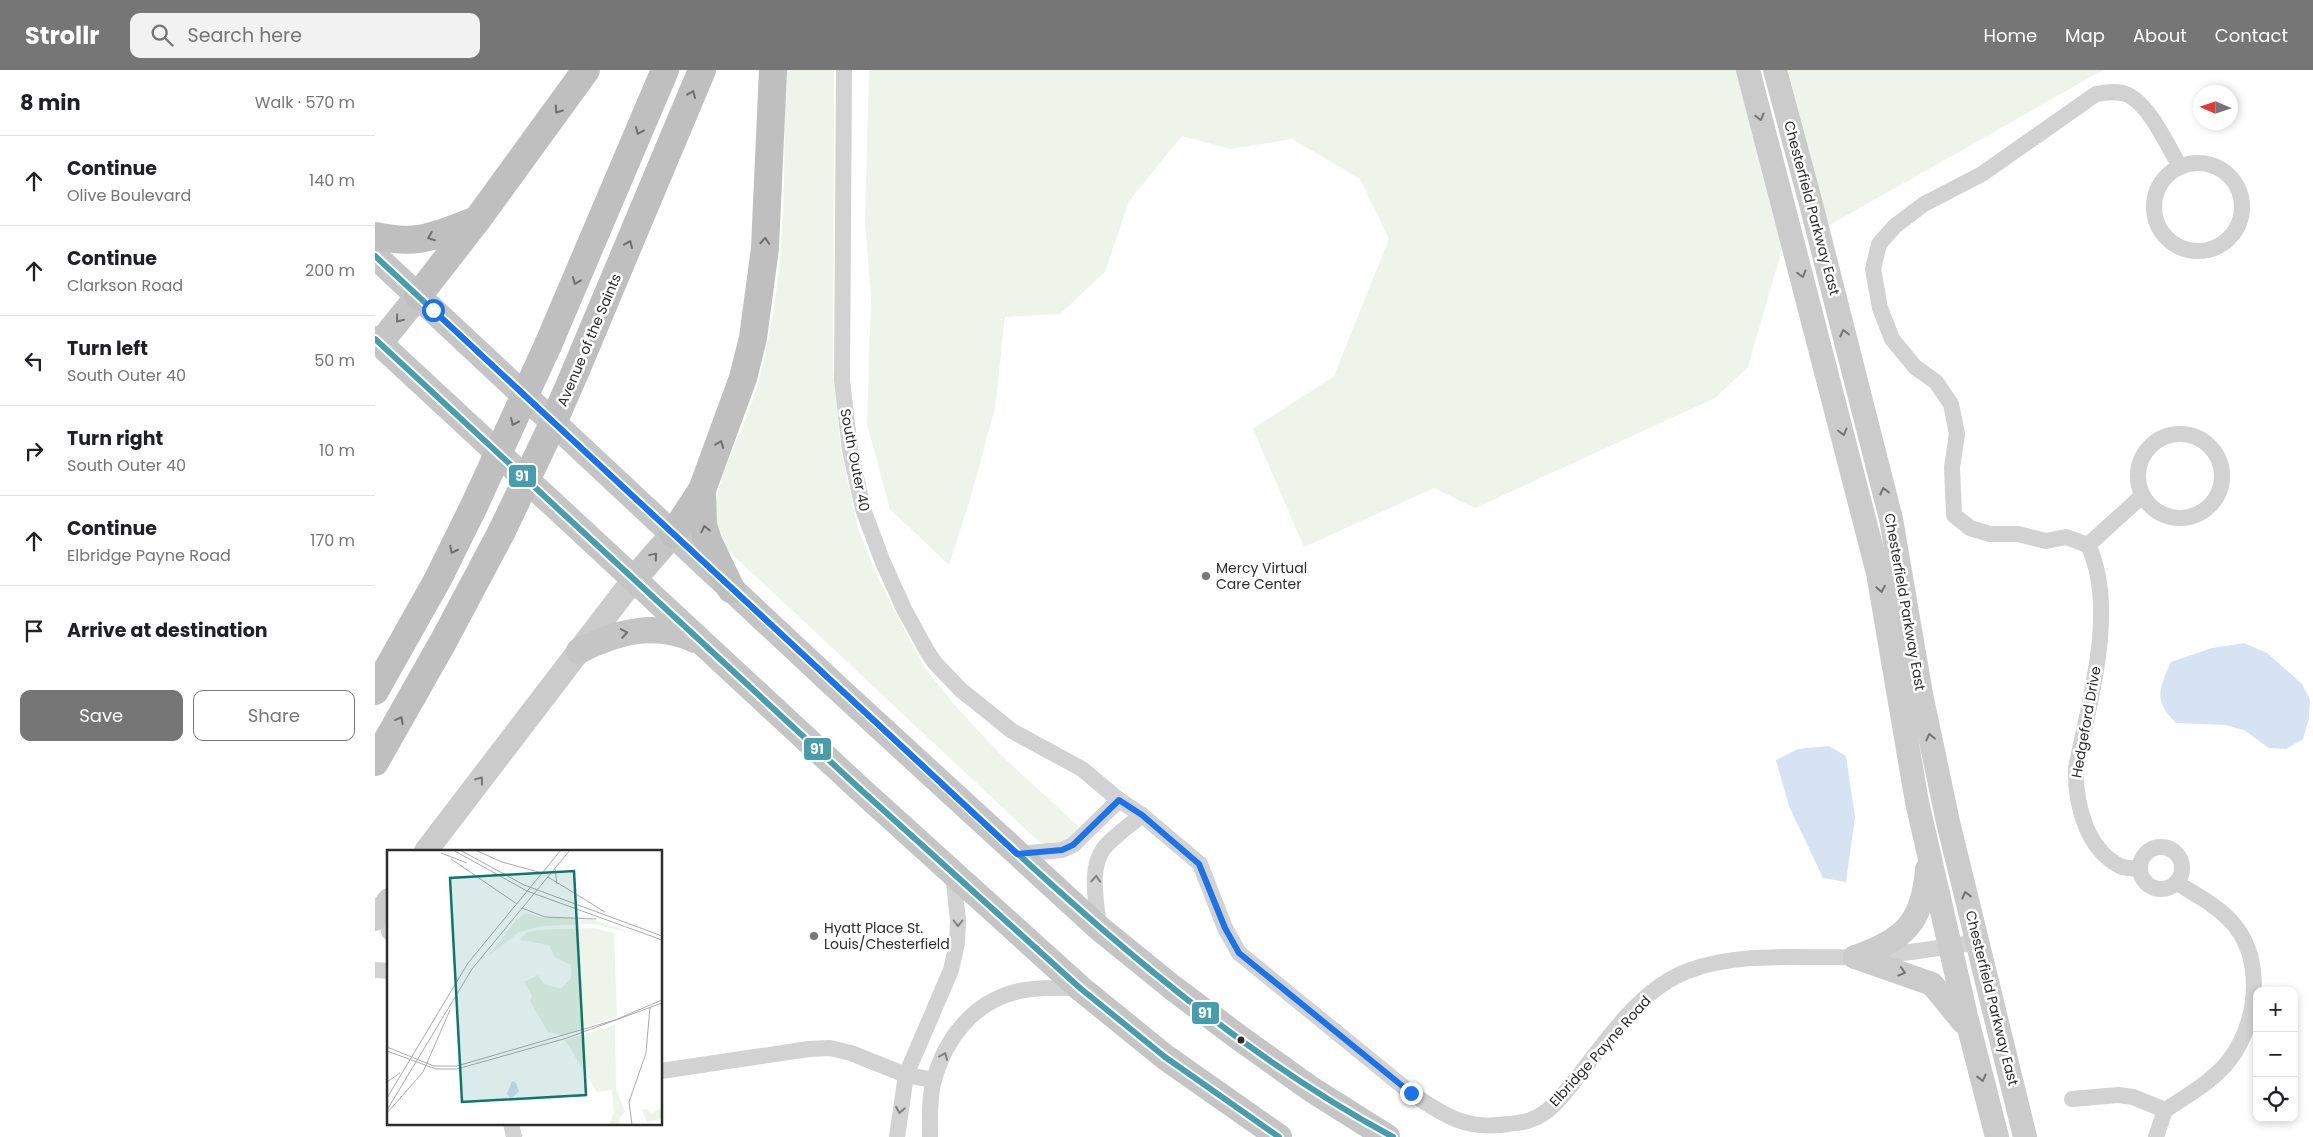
<!DOCTYPE html>
<html lang="en">
<head>
<meta charset="utf-8">
<style>
	body { margin:0; font-family:Poppins,sans-serif; background:#f2f2f2; color:#202124 }
	.controls { position:absolute; right:15px; bottom:15px; display:grid; overflow:hidden; border-radius:10px; box-shadow:0 2px 8px #0003 }
	.controls button { width:45px; height:45px; display:grid; place-items:center; padding:0; border:0; border-bottom:1px solid #e0e0e0; background:#fff; color:#202124; font:25px sans-serif }
	.compass { position:absolute; left:1818px; top:15px; width:45px; height:45px; border-radius:50%; background:#fff; box-shadow:0 2px 8px #0003; rotate:273deg }
	.stop { position:absolute; width:15px; height:15px; margin:-11px; border:4px solid #1a73e8; border-radius:50%; background:#fff }
	.stop.end { background:#1a73e8; border-color:#fff; box-shadow:0 1px 5px #0008 }
	.list { margin:0; padding:0; list-style:none }
	h2 { display:flex; justify-content:space-between; align-items:center; height:65px; margin:0; padding:0 20px; font-size:21px }
	h2 small { font-size:16px; font-weight:400; color:#757577 }
	.list li { display:grid; grid-template-columns:32px 1fr auto; gap:15px; align-items:center; box-sizing:border-box; height:90px; padding:0 20px; border-top:1px solid #e0e0e0 }
	.list b { display:block; font-size:19px; white-space:nowrap }
	.list p { margin:0; font-size:16px; white-space:nowrap; color:#757577 }
	.list em { font-size:16px; font-style:normal; color:#757577 }
	.actions { display:flex; gap:10px; padding:15px 20px }
	.actions a { flex:1; padding:11px 0; border:1px solid #767676; border-radius:10px; text-align:center; font-size:18px; color:#767676 }
	.actions .main { background:#767676; color:#fff }
	.icon { flex:none; width:28px; height:28px; fill:none; stroke:currentColor; stroke-width:2; stroke-linecap:round; stroke-linejoin:round }
	.map { position:relative; flex:none; width:1938px; height:1067px; overflow:hidden }
	header { display:flex; align-items:center; gap:30px; box-sizing:border-box; height:70px; padding:0 25px; background:#767676; color:#fff }
	header strong { font-size:24px }
	nav { display:flex; gap:28px; margin-inline-start:auto; font-size:18px }
	.search { width:350px; height:45px; background:#f2f2f2; display:flex; align-items:center; gap:12px; box-sizing:border-box; padding:0 18px; border-radius:10px; color:#757577; font-size:19px }
	main { display:flex }
	aside { flex:1; background:#fff }
	.map>svg:first-child { display:block }
</style>
</head>
<body>
<header>
<strong>Strollr</strong>
<div class="search"><svg class="icon" aria-label="search" viewBox="0 0 24 24"><circle cx="10" cy="10" r="6"/><path d="M15 15l6 6"/></svg>Search here</div>
<nav><a>Home</a><a>Map</a><a>About</a><a>Contact</a></nav>
</header>
<main>
<aside>
<h2>8 min<small>Walk · 570 m</small></h2>
<ul class="list">
<li><svg class="icon" aria-label="ahead" viewBox="0 0 24 24"><path d="M12 20V5M6 11l6-6 6 6"/></svg><div><b>Continue</b><p>Olive Boulevard</p></div><em>140 m</em></li>
<li><svg class="icon" aria-label="ahead" viewBox="0 0 24 24"><path d="M12 20V5M6 11l6-6 6 6"/></svg><div><b>Continue</b><p>Clarkson Road</p></div><em>200 m</em></li>
<li><svg class="icon" aria-label="left" viewBox="0 0 24 24"><path d="M17 20v-9H6M10 6l-5 5 5 5"/></svg><div><b>Turn left</b><p>South Outer 40</p></div><em>50 m</em></li>
<li><svg class="icon" aria-label="right" viewBox="0 0 24 24"><path d="M7 20v-9h11M14 6l5 5-5 5"/></svg><div><b>Turn right</b><p>South Outer 40</p></div><em>10 m</em></li>
<li><svg class="icon" aria-label="ahead" viewBox="0 0 24 24"><path d="M12 20V5M6 11l6-6 6 6"/></svg><div><b>Continue</b><p>Elbridge Payne Road</p></div><em>170 m</em></li>
<li><svg class="icon" aria-label="arrive" viewBox="0 0 24 24"><path d="M6 21V4h12l-3 4 3 4H6"/></svg><div><b>Arrive at destination</b></div></li>
</ul>
<div class="actions"><a class="main">Save</a><a>Share</a></div>
</aside>
<div class="map">
<svg width="1938" height="1067" viewBox="0 0 1938 1067">
	<rect width="100%" height="100%" fill="#fff"/>
	<g fill="#eef4ea">
		<path d="M410,0H459L458,302L466,381L482,455L500,502L549,597L583,639L626,685L703,756L702,768L676,783L385,510C369,495 341,475 340,452C338,411 367,365 379,326C386,306 390,284 394,264C412,177 409,88 410,0Z"/>
		<path d="M494,0H1361L1407,179L1373,297L1340,328L1100,438L1059,418L929,477L878,359L959,306L1014,169L985,109L917,69L855,79L807,66L754,131L730,202L685,244L630,247L620,338L596,426L574,495L515,439L492,354L496,228L490,151Z"/>
		<path d="M1413,0H1728L1453,156Z"/>
	</g>
	<g fill="#d6e3f2">
		<path d="M1869,573L1892,583L1927,614L1935,630L1934,648L1928,669L1911,679L1894,678L1869,660L1850,655L1801,653C1778,630 1784,619 1796,592L1837,578Z"/>
		<path d="M1454,676L1471,686L1480,747L1471,812L1448,808L1414,736L1401,690L1423,679Z"/>
	</g>
	<g fill="none" stroke-linecap="round" stroke-linejoin="round">
		<g stroke="#d2d2d2" stroke-width="16">
			<path d="M469,0L467,310L475,380L488,439L507,490L529,539L552,581L560,593L586,620L637,661L707,699L744,730L767,745L825,794L850,858L864,883L1036,1023C1068,1045 1092,1061 1133,1054C1140,1053 1148,1053 1155,1050C1177,1043 1191,1021 1205,1004C1234,967 1267,918 1313,901C1365,881 1424,889 1478,887C1519,886 1562,878 1602,872"/>
			<circle cx="1823" cy="137" r="44"/>
			<circle cx="1805" cy="406" r="42"/>
			<path d="M1713,475L1691,467L1671,471L1643,464H1615L1595,458L1579,445L1577,397L1582,364L1576,334L1561,312L1540,297L1517,269L1505,238L1498,199L1504,174L1520,156L1549,134L1607,104L1721,24C1732,22 1745,20 1755,26C1776,38 1793,76 1805,97"/>
			<path d="M1713,475C1743,538 1714,632 1701,698C1700,733 1711,779 1745,796C1751,799 1759,798 1765,799"/>
			<path d="M1713,475L1767,426"/>
			<circle cx="1786" cy="798" r="21"/>
			<path d="M642,784L687,780L698,775L744,730"/>
			<path d="M14,832V862"/>
			<path d="M724,858C722,833 713,800 729,778C739,766 755,755 767,745"/>
			<path d="M0,900L14,901"/>
			<path d="M286,1001L434,979L455,978L476,983L531,1005L559,1010"/>
			<path d="M1697,1029L1743,1025L1758,1027L1790,1040"/>
			<path d="M136,1053L139,1067"/>
			<path d="M522,1067L531,1005L576,900L582,873L583,850L578,804"/>
			<path d="M555,1067C555,1049 554,1027 559,1010C570,969 598,933 640,922C661,917 683,918 705,918"/>
			<path d="M1781,1067L1790,1040C1815,1024 1844,1008 1860,982C1884,943 1888,885 1855,850C1839,834 1820,824 1802,813"/>
		</g>
		<g stroke="#cbcbcb" stroke-width="24">
			<path d="M1373,0L1503,503L1542,732L1591,946L1622,1067"/>
			<path d="M1400,0L1436,134L1516,449L1546,624L1573,752L1650,1067"/>
			<path d="M51,781L259,509"/>
			<path d="M0,849L14,830"/>
			<path d="M1480,887L1557,914L1588,952"/>
			<path d="M1480,887C1529,870 1548,853 1552,799"/>
		</g>
		<g stroke="#c5c5c5" stroke-width="26">
			<path d="M0,186L470,625L724,858L798,918L866,969L936,1019L1012,1067"/>
			<path d="M0,269L485,719L705,918L790,987L904,1067"/>
			<path d="M5,273L43,226"/>
			<path d="M259,509L298,464"/>
			<path d="M204,581C241,562 281,551 320,570"/>
		</g>
		<g stroke="#bfbfbf" stroke-width="28">
			<path d="M0,166C45,176 61,165 102,150"/>
			<path d="M43,226L102,150L211,0"/>
			<path d="M173,275L290,0"/>
			<path d="M201,300L327,0"/>
			<path d="M327,420L328,455L333,471L356,519"/>
			<path d="M298,464L327,420L368,308L378,268L390,178L398,0"/>
			<path d="M0,621L63,509L99,436"/>
			<path d="M0,692L68,572L127,461"/>
		</g>
		<g stroke="#bfbfbf" stroke-width="28">
			<path d="M99,436L173,275"/>
			<path d="M127,461L175,360L201,300"/>
		</g>
		<defs>
			<g id="bus-1">
				<path d="M0,186C172,346 344,507 516,666C672,811 829,965 1018,1067"/>
				<path d="M0,269L485,719L705,918L790,987L904,1067"/>
			</g>
		</defs>
		<use href="#bus-1" stroke="#fff" stroke-width="10"/>
		<use href="#bus-1" stroke="#469dad" stroke-width="6"/>
	</g>
	<defs><path id="oneway-chevron" d="M-2-3.5L2.5 0L-2 3.5" fill="none" stroke-width="1.6" stroke-linecap="round" stroke-linejoin="round" transform="scale(1.25)"/></defs>
	<g stroke="#6f6f6f">
		<use href="#oneway-chevron" transform="translate(317 24) rotate(-67)"/>
		<use href="#oneway-chevron" transform="translate(183 40) rotate(125)"/>
		<use href="#oneway-chevron" transform="translate(264 61) rotate(113)"/>
		<use href="#oneway-chevron" transform="translate(56 167) rotate(159)"/>
		<use href="#oneway-chevron" transform="translate(390 171) rotate(-86)"/>
		<use href="#oneway-chevron" transform="translate(254 174) rotate(-67)"/>
		<use href="#oneway-chevron" transform="translate(201 211) rotate(113)"/>
		<use href="#oneway-chevron" transform="translate(139 352) rotate(114)"/>
		<use href="#oneway-chevron" transform="translate(345 374) rotate(-69)"/>
		<use href="#oneway-chevron" transform="translate(330 459) rotate(-103)"/>
		<use href="#oneway-chevron" transform="translate(78 480) rotate(117)"/>
		<use href="#oneway-chevron" transform="translate(25 650) rotate(-61)"/>
	</g>
	<g stroke="#747474">
		<use href="#oneway-chevron" transform="translate(1385 47) rotate(75)"/>
		<use href="#oneway-chevron" transform="translate(1427 204) rotate(75)"/>
		<use href="#oneway-chevron" transform="translate(1469 263) rotate(-104)"/>
		<use href="#oneway-chevron" transform="translate(1468 362) rotate(75)"/>
		<use href="#oneway-chevron" transform="translate(1509 421) rotate(-104)"/>
		<use href="#oneway-chevron" transform="translate(1506 519) rotate(80)"/>
		<use href="#oneway-chevron" transform="translate(1555 667) rotate(-102)"/>
		<use href="#oneway-chevron" transform="translate(105 710) rotate(-53)"/>
		<use href="#oneway-chevron" transform="translate(1591 825) rotate(-104)"/>
		<use href="#oneway-chevron" transform="translate(1527 902) rotate(17)"/>
		<use href="#oneway-chevron" transform="translate(1607 1008) rotate(76)"/>
	</g>
	<g stroke="#717171">
		<use href="#oneway-chevron" transform="translate(24 249) rotate(129)"/>
		<use href="#oneway-chevron" transform="translate(279 486) rotate(-50)"/>
		<use href="#oneway-chevron" transform="translate(249 563) rotate(-10)"/>
	</g>
	<g stroke="#808080">
		<use href="#oneway-chevron" transform="translate(721 809) rotate(-87)"/>
		<use href="#oneway-chevron" transform="translate(583 853) rotate(90)"/>
		<use href="#oneway-chevron" transform="translate(569 986) rotate(-67)"/>
		<use href="#oneway-chevron" transform="translate(525 1040) rotate(99)"/>
	</g>
	<g fill="none" stroke-linecap="round" stroke-linejoin="round">
		<path stroke="#1a73e8" stroke-width="6" d="M58,240L642,784L687,780L698,775L744,730L767,745L824,794L850,858L864,883L1036,1023"/>
	</g>
	<g fill="#767676" stroke="#fff" stroke-width="2">
		<circle cx="831" cy="506" r="5"/>
		<circle cx="439" cy="866" r="5"/>
	</g>
	<circle fill="#2d2d2d" stroke="#fff" stroke-width="2" cx="866" cy="970" r="4.5"/>
	<g text-anchor="middle" dominant-baseline="central" stroke-width="5" stroke-linejoin="round" paint-order="stroke">
		<g font-size="14" fill="#2d2d2d" stroke="#fff">
			<text transform="translate(1437 138) rotate(75)">Chesterfield Parkway East</text>
			<text transform="translate(214 270) rotate(-67)">Avenue of the Saints</text>
			<text transform="translate(480 390) rotate(79)">South Outer 40</text>
			<text transform="translate(1530 532) rotate(80)">Chesterfield Parkway East</text>
			<text transform="translate(1711 652) rotate(-80)">Hedgeford Drive</text>
			<text transform="translate(1617 928) rotate(76)">Chesterfield Parkway East</text>
			<text transform="translate(1225 981) rotate(-48)">Elbridge Payne Road</text>
		</g>
		<g font-size="14" fill="#2d2d2d" stroke="#fff" text-anchor="start">
			<text x="841" y="498">Mercy Virtual<tspan x="841" dy="16">Care Center</tspan></text>
			<text x="449" y="858">Hyatt Place St.<tspan x="449" dy="16">Louis/Chesterfield</tspan></text>
		</g>
	</g>
	<g transform="translate(12 780)">
		<rect width="275" height="275" fill="#fff"/>
		<path d="M139,63L152,67L207,70L246,83L205,74L155,76L132,82L101,106L130,69ZM206,78L227,83L230,167L175,185L161,182L143,151L145,146L137,132L151,125L157,134L174,139L184,128V115L168,107L162,95L133,90L139,83L149,80ZM228,175L229,239L238,262L232,268L233,275H222L227,262L225,240L210,242L178,190ZM275,258V269L260,272L255,260L260,259L264,263Z" fill="#eef4ea"/>
		<path d="M125,231L129,233L132,241L124,249L120,244Z" fill="#d6e3f2"/>
		<path fill="none" stroke="#ababab" stroke-width="1" d="M66,0L140,41L275,90M73,0L137,35L275,86M88,0L115,12L155,23M54,3L80,13M64,9L130,54M168,19L170,34M161,27L218,62M135,58L158,67L209,69M0,197L47,216H70L228,170L275,150M0,201L49,219H70L180,188L275,153M0,232L13,223M0,248L81,113L174,0M0,260L85,119L183,0M0,263L36,222L63,160M245,275L242,252L259,203L263,157"/>
		<path fill="#0f766e" fill-opacity="0.15" stroke="#0f766e" stroke-width="2.5" d="M187,21L199,245L75,252L63,28Z"/>
		<rect width="275" height="275" fill="none" stroke="#2d2d2d" stroke-width="2.5"/>
	</g>
	<g stroke="#fff" stroke-width="2">
		<rect x="133" y="394" width="29" height="24" rx="5" fill="#469dad"/>
		<rect x="428" y="667" width="29" height="24" rx="5" fill="#469dad"/>
		<rect x="816" y="931" width="29" height="24" rx="5" fill="#469dad"/>
	</g>
	<g font-size="14" text-anchor="middle" font-weight="bold" fill="#fff">
		<text x="147" y="411">91</text>
		<text x="442" y="684">91</text>
		<text x="830" y="948">91</text>
	</g>
</svg>
<div class="controls">
<button>+</button>
<button>−</button>
<button><svg class="icon" aria-label="locate" viewBox="0 0 24 24"><circle cx="12" cy="12" r="6"/><path d="M12 2v4M12 18v4M2 12h4M18 12h4"/></svg></button>
</div>
<svg class="compass" viewBox="-18 -18 36 36"><path d="M0-13l5 13h-10z" fill="#e53935"/><path d="M0 13l5-13h-10z" fill="#757577"/></svg>
<div class="stop" style="left:58px;top:240px"></div>
<div class="stop end" style="left:1036px;top:1023px"></div>
</div>
</main>
</body>
</html>
